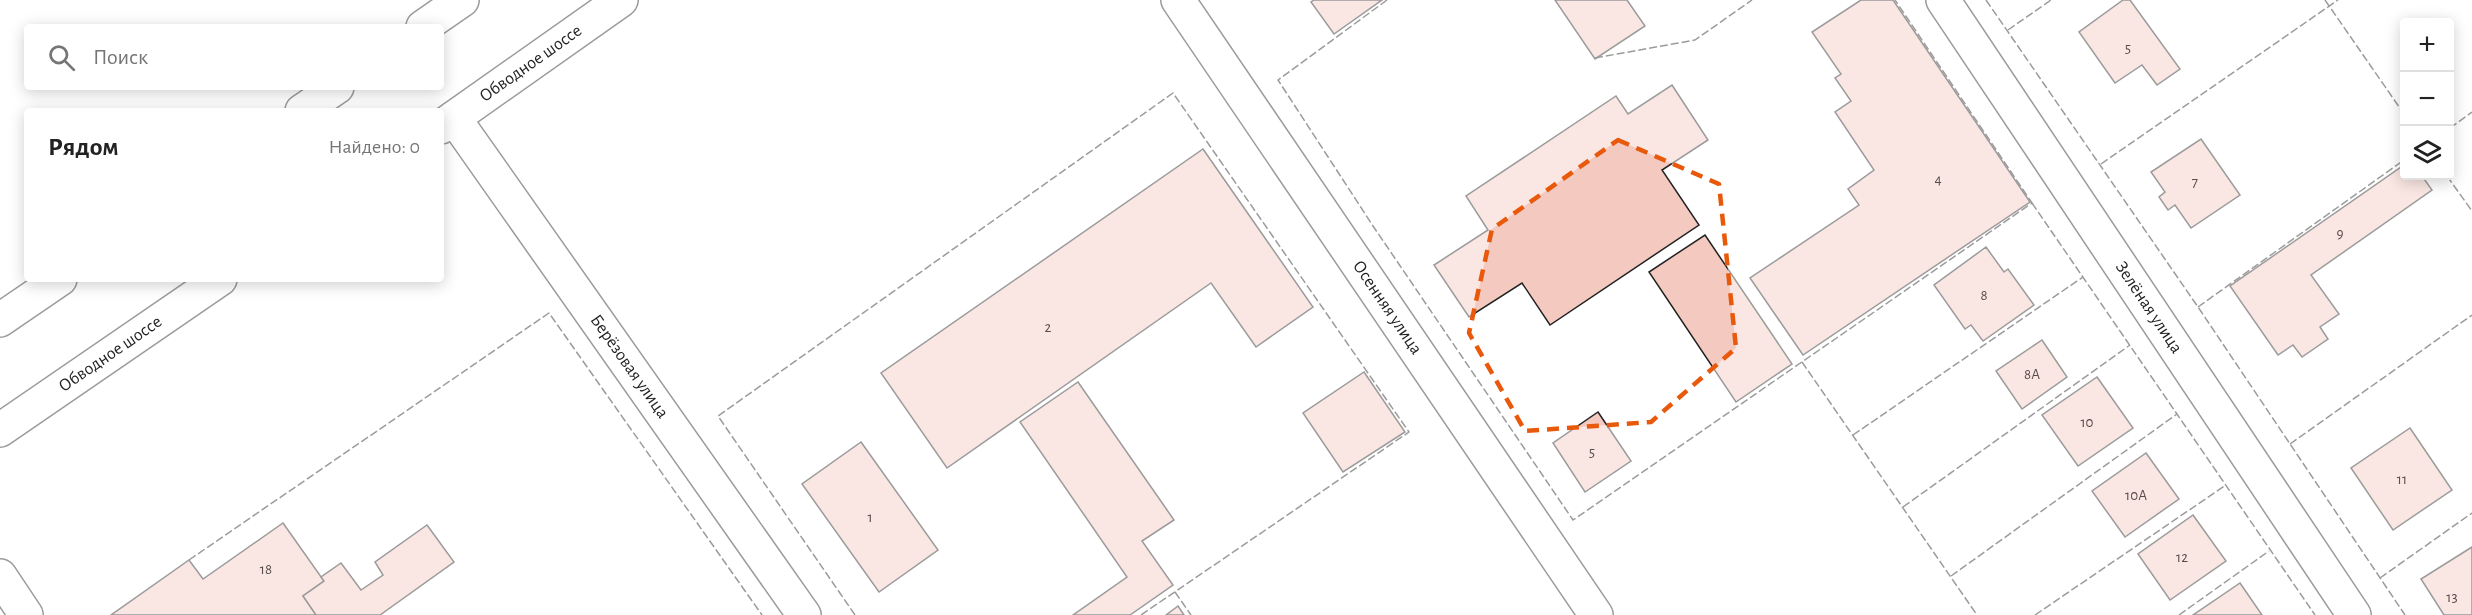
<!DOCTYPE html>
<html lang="ru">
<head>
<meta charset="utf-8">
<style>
	body { margin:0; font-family:"Alegreya Sans",sans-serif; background:#f2f2f2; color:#222 }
	.controls { position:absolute; right:18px; top:18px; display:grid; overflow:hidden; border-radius:6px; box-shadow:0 3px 15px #0003 }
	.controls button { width:54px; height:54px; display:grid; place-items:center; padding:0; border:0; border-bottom:2px solid #e0e0e0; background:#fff; color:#222; font:30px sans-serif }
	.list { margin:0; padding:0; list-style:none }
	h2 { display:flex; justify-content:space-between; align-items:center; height:78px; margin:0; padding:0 24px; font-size:26px }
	h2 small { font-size:20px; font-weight:400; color:#767676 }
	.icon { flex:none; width:33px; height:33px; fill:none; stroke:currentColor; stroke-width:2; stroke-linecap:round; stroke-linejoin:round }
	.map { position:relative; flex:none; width:2472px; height:615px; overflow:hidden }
	.search { position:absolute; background:#fff; box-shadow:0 3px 15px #0003; left:24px; top:24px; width:420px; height:66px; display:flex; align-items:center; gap:15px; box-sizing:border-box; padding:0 21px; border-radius:6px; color:#767676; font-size:22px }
	.panel { position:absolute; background:#fff; box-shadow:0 3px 15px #0003; left:24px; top:108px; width:420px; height:174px; border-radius:6px }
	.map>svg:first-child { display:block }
</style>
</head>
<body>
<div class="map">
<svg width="2472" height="615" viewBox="0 0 2472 615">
	<rect width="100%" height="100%" fill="#fff"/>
	<g fill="#f3c9c0" stroke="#222" stroke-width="1.5">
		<path d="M1314,0H1382L1334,34L1311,2Z"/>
		<path d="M1555,0H1627L1645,26L1595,59Z"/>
		<path d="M1861,0H1893L2030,202L1803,355L1750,278L1859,205L1848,189L1874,170L1835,112L1851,101L1835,78L1841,74L1812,32Z"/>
		<path d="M2123,0H2130L2180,69L2157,85L2142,65L2115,83L2079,32Z"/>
		<path d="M1672,85L1708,140L1662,170L1699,225L1550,325L1522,283L1469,317L1434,265L1488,230L1466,196L1616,96L1628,114Z"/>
		<path d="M2201,139L2240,195L2191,228L2175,205L2168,210L2159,197L2165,192L2151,172Z"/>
		<path d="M1203,149L1313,307L1256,347L1211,283L947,468L881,373Z"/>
		<path d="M2404,165V176H2422L2432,190L2311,275L2339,314L2320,327L2328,339L2302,357L2293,345L2278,355L2230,286Z"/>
		<path d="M1705,235L1792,364L1736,402L1649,272Z"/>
		<path d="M1986,247L2004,272L2008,269L2034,305L1983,341L1971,325L1965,329L1934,285Z"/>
		<path d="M2042,340L2067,377L2022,409L1996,371Z"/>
		<path d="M1364,372L1405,432L1343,472L1303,413Z"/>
		<path d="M2097,377L2133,428L2078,466L2042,415Z"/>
		<path d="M1078,382L1174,520L1142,541L1173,585L1130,615H1073L1127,577L1020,422Z"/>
		<path d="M1598,412L1631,461L1585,492L1553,443Z"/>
		<path d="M2410,428L2452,490L2393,530L2351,468Z"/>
		<path d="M861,442L938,550L879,592L802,484Z"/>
		<path d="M2146,453L2179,499L2125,537L2092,491Z"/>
		<path d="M2193,515L2226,561L2170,600L2138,554Z"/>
		<path d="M283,523L324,581L303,596L316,615H111L189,560L203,579Z"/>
		<path d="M427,525L454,562L380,615H316L303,596L324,581L321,577L341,563L361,590L383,575L375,562Z"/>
		<path d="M2472,547V615H2444L2421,579Z"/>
		<path d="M2240,583L2262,615H2193Z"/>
		<path d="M1178,606L1184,615H1166Z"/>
	</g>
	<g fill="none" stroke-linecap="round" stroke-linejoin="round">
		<defs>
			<g id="street">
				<path id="s1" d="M1178,0L1596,615"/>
				<path id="s2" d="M1943,0L2354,615"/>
				<path id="s3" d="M454,118L804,615"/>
				<path d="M0,576L26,615"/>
			</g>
			<g id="primary">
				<path d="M423,27L462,0"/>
				<path d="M302,111L337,87"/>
				<path id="s4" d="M441,127L621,0"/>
				<path d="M0,320L60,279"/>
				<path id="s5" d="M0,430L220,279"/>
			</g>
		</defs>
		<use href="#street" stroke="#222" stroke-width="36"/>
		<use href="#primary" stroke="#222" stroke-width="36"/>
		<use href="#street" stroke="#fff" stroke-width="33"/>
		<use href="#primary" stroke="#fff" stroke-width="33"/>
		<g stroke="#222" stroke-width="1.5" stroke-dasharray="8 3" stroke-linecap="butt">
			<path d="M1387,0L1278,80L1373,226L1573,520L2032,203L1895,0"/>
			<path d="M1986,0L2198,307L2405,615"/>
			<path d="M2325,0L2404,114"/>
			<path d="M2008,30L2051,0"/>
			<path d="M1595,58L1695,40L1752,0"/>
			<path d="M2450,128L2472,112"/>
			<path d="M2101,164L2338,0"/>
			<path d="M2447,176L2472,211"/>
			<path d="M2032,203L2315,615"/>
			<path d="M2198,307L2404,160"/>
			<path d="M1802,362L1977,615"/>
			<path d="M1853,435L2083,277"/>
			<path d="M2290,444L2472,315"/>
			<path d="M1903,507L2130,345"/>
			<path d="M189,560L549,313L762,615"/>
			<path d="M1951,576L2177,414"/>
			<path d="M2380,578L2472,513"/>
			<path d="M1175,592L1191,615"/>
			<path d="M855,615L718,416L1173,93L1409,432L1141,615"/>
			<path d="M2035,615L2226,485"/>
			<path d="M2179,615L2269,551"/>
		</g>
	</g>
	<path d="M0 0H2472V615H0ZM1618,140L1719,184L1736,348L1651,422L1525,431L1469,333L1492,229Z" fill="#fff" fill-opacity=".55" fill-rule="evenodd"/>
	<path fill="none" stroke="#e8590c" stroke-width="4.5" stroke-dasharray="12 8" stroke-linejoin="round" d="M1618,140L1719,184L1736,348L1651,422L1525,431L1469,333L1492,229Z"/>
	<g text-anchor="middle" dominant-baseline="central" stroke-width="4.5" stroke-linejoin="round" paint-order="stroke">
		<g font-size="15" fill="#564c4a">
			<text x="2128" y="48">5</text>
			<text x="1938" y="179">4</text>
			<text x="2195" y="182">7</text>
			<text x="2340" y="233">9</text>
			<text x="1984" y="295">8</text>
			<text x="1048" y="327">2</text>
			<text x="2032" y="374">8А</text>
			<text x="2087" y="422">10</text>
			<text x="1592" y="452">5</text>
			<text x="2402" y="479">11</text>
			<text x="2136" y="495">10А</text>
			<text x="870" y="517">1</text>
			<text x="2182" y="557">12</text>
			<text x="266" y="569">18</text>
			<text x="2452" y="597">13</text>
		</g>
		<g font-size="18" fill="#222" stroke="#fff">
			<text stroke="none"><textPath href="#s4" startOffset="110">Обводное шоссе</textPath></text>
			<text stroke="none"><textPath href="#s1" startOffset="372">Осенняя улица</textPath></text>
			<text stroke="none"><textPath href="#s2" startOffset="370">Зелёная улица</textPath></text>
			<text stroke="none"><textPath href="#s5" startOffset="134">Обводное шоссе</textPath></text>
			<text stroke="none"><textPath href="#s3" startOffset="304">Берёзовая улица</textPath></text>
		</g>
	</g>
</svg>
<div class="controls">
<button>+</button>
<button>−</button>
<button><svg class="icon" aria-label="layers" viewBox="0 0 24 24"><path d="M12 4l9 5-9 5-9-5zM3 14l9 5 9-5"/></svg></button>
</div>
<div class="search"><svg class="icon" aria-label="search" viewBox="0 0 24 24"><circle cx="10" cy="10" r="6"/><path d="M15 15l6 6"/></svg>Поиск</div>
<section class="panel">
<h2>Рядом<small>Найдено: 0</small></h2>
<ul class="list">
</ul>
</section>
</div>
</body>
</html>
